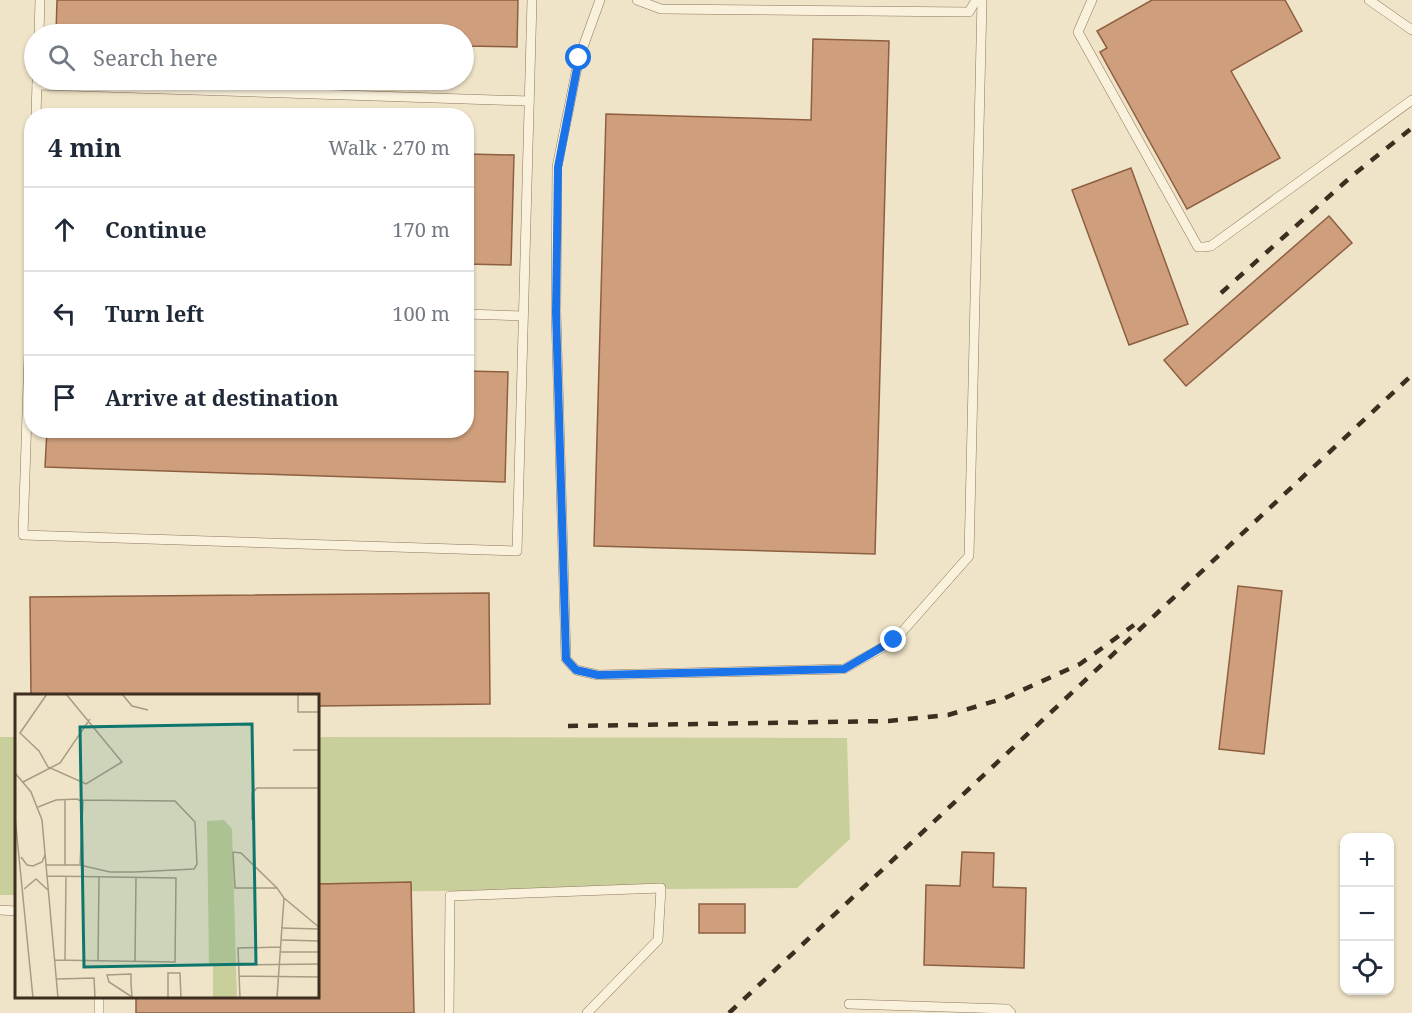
<!DOCTYPE html>
<html lang="en">
<head>
<meta charset="utf-8">
<style>
	body { margin:0; font-family:"Noto Serif",serif; background:#f2f2f3; color:#1f2937 }
	.controls { position:absolute; right:18px; bottom:18px; display:grid; overflow:hidden; border-radius:12px; box-shadow:0 2px 4px #0004 }
	.controls button { width:54px; height:54px; display:grid; place-items:center; padding:0; border:0; border-bottom:2px solid #e0e1e3; background:#fff; color:#1f2937; font:30px sans-serif }
	.stop { position:absolute; width:18px; height:18px; margin:-14px; border:4px solid #1a73e8; border-radius:50%; background:#fff }
	.stop.end { background:#1a73e8; border-color:#fff; box-shadow:0 2px 6px #0008 }
	.list { margin:0; padding:0; list-style:none }
	h2 { display:flex; justify-content:space-between; align-items:center; height:78px; margin:0; padding:0 24px; font-size:26px }
	h2 small { font-size:20px; font-weight:400; color:#747a83 }
	.list li { display:grid; grid-template-columns:39px 1fr auto; gap:18px; align-items:center; box-sizing:border-box; height:84px; padding:0 24px; border-top:2px solid #e0e1e3 }
	.list b { display:block; font-size:22px; white-space:nowrap }
	.list em { font-size:20px; font-style:normal; color:#747a83 }
	.icon { flex:none; width:33px; height:33px; fill:none; stroke:currentColor; stroke-width:2; stroke-linecap:round; stroke-linejoin:round }
	.map { position:relative; flex:none; width:1412px; height:1013px; overflow:hidden }
	.search { position:absolute; background:#fff; box-shadow:0 2px 4px #0004; left:24px; top:24px; width:450px; height:66px; display:flex; align-items:center; gap:15px; box-sizing:border-box; padding:0 21px; border-radius:33px; color:#747a83; font-size:22px }
	.panel { position:absolute; background:#fff; box-shadow:0 2px 4px #0004; left:24px; top:108px; width:450px; height:330px; border-radius:24px }
	.map>svg:first-child { display:block }
</style>
</head>
<body>
<div class="map">
<svg width="1412" height="1013" viewBox="0 0 1412 1013">
	<rect width="100%" height="100%" fill="#f0e4c8"/>
	<g fill="#c9cf9b">
		<rect x="0" y="737" width="16" height="158"/>
		<path d="M318,737L847,738L850,839L797,888L318,892Z"/>
	</g>
	<g fill="#cf9f7d" stroke="#8d5f41" stroke-width="1.5">
		<path d="M57,0H518L517,47L464,46V34H56Z"/>
		<path d="M1152,0H1285L1302,31L1231,71L1280,158L1187,209L1100,52L1107,48L1097,31Z"/>
		<path d="M813,39L889,41L875,554L594,546L606,114L811,120Z"/>
		<path d="M466,154L514,155L511,265L466,264Z"/>
		<path d="M1131,168L1188,324L1129,345L1072,190Z"/>
		<path d="M1329,216L1352,243L1186,386L1164,360Z"/>
		<path d="M466,371L508,372L505,482L45,467L47,430H466Z"/>
		<path d="M1238,586L1282,591L1264,754L1219,749Z"/>
		<path d="M489,593L490,704L318,706V695H31L30,597Z"/>
		<path d="M962,852L994,853L993,887L1026,888L1024,968L924,965L926,885L960,886Z"/>
		<path d="M411,882L414,1013H136V996H318V884Z"/>
		<rect x="699" y="904" width="46" height="29"/>
	</g>
	<g fill="none" stroke-linecap="round" stroke-linejoin="round">
		<defs>
			<g id="service">
				<path d="M600,0L579,58L557,167L556,312L566,659L576,670L598,675L844,669L894,641L969,556L982,0"/>
				<path d="M637,0L661,9L969,12L976,0"/>
				<path d="M1092,0L1078,32L1198,247H1204L1211,246L1412,100"/>
				<path d="M1369,0L1412,30"/>
				<path d="M39,34L40,0"/>
				<path d="M37,85L529,101"/>
				<path d="M36,116L37,82"/>
				<path d="M32,264L23,535L517,551L532,0"/>
				<path d="M466,314L523,316"/>
				<path d="M0,910L16,911"/>
				<path d="M849,1004L1007,1009L1011,1013"/>
				<path d="M99,1013V996"/>
				<path d="M449,1013L450,896L661,888L658,940L587,1013"/>
			</g>
		</defs>
		<use href="#service" stroke="#8d765c" stroke-width="10"/>
		<use href="#service" stroke="#faf1dc" stroke-width="9"/>
		<g stroke="#3d2e20" stroke-width="4.5" stroke-dasharray="10 10" stroke-linecap="butt">
			<path d="M1221,293L1353,175L1412,128"/>
			<path d="M568,726L889,721L948,715L1005,698L1080,664L1134,625"/>
			<path d="M729,1013L1412,375"/>
		</g>
	</g>
	<g fill="none" stroke-linecap="round" stroke-linejoin="round">
		<path stroke="#1a73e8" stroke-width="8" d="M579,58L558,167L556,312L566,659L576,670L598,675L844,669L894,640"/>
	</g>
	<g transform="translate(15 694)">
		<rect width="304" height="304" fill="#f0e4c8"/>
		<path d="M209,126L217,135L222,304H198V272H194L192,127Z" fill="#c9cf9b"/>
		<path fill="none" stroke="#a89b85" stroke-width="1.5" d="M32,0L5,39L24,57L33,73L71,90L107,68L51,0M107,0L117,12L133,16M283,0V18H305M278,56H305M0,79L16,98L27,126L43,304M8,88L45,69L75,25M64,106L160,107L180,128L182,170L179,175L120,178H95L65,171M23,113L41,106L62,105L68,108L65,171H31M0,123L18,304M237,126V99L242,94H305M6,163L12,171L18,172L27,168L30,161M50,171V106M32,182L161,184L160,268L40,266M262,194H220L218,158L226,159L262,194L269,204L305,234M9,195L21,185L33,196M0,226V250M266,234L305,235M267,246L305,247M266,258H305M50,266L51,183M83,267L84,183M120,267L121,183M223,271L305,270M224,282L305,283M42,285L79,284L80,304M117,304V303L116,289V280L92,281L94,288L117,303M153,304V279H165L166,304M225,304L223,254L266,253M262,304L269,204"/>
		<path fill="#0f766e" fill-opacity="0.15" stroke="#0f766e" stroke-width="3" d="M237,30L241,270L69,273L65,33Z"/>
		<rect width="304" height="304" fill="none" stroke="#3d2e20" stroke-width="3"/>
	</g>
</svg>
<div class="controls">
<button>+</button>
<button>−</button>
<button><svg class="icon" aria-label="locate" viewBox="0 0 24 24"><circle cx="12" cy="12" r="6"/><path d="M12 2v4M12 18v4M2 12h4M18 12h4"/></svg></button>
</div>
<div class="stop" style="left:579px;top:58px"></div>
<div class="stop end" style="left:894px;top:640px"></div>
<div class="search"><svg class="icon" aria-label="search" viewBox="0 0 24 24"><circle cx="10" cy="10" r="6"/><path d="M15 15l6 6"/></svg>Search here</div>
<section class="panel">
<h2>4 min<small>Walk · 270 m</small></h2>
<ul class="list">
<li><svg class="icon" aria-label="ahead" viewBox="0 0 24 24"><path d="M12 20V5M6 11l6-6 6 6"/></svg><div><b>Continue</b></div><em>170 m</em></li>
<li><svg class="icon" aria-label="left" viewBox="0 0 24 24"><path d="M17 20v-9H6M10 6l-5 5 5 5"/></svg><div><b>Turn left</b></div><em>100 m</em></li>
<li><svg class="icon" aria-label="arrive" viewBox="0 0 24 24"><path d="M6 21V4h12l-3 4 3 4H6"/></svg><div><b>Arrive at destination</b></div></li>
</ul>
</section>
</div>
</body>
</html>
